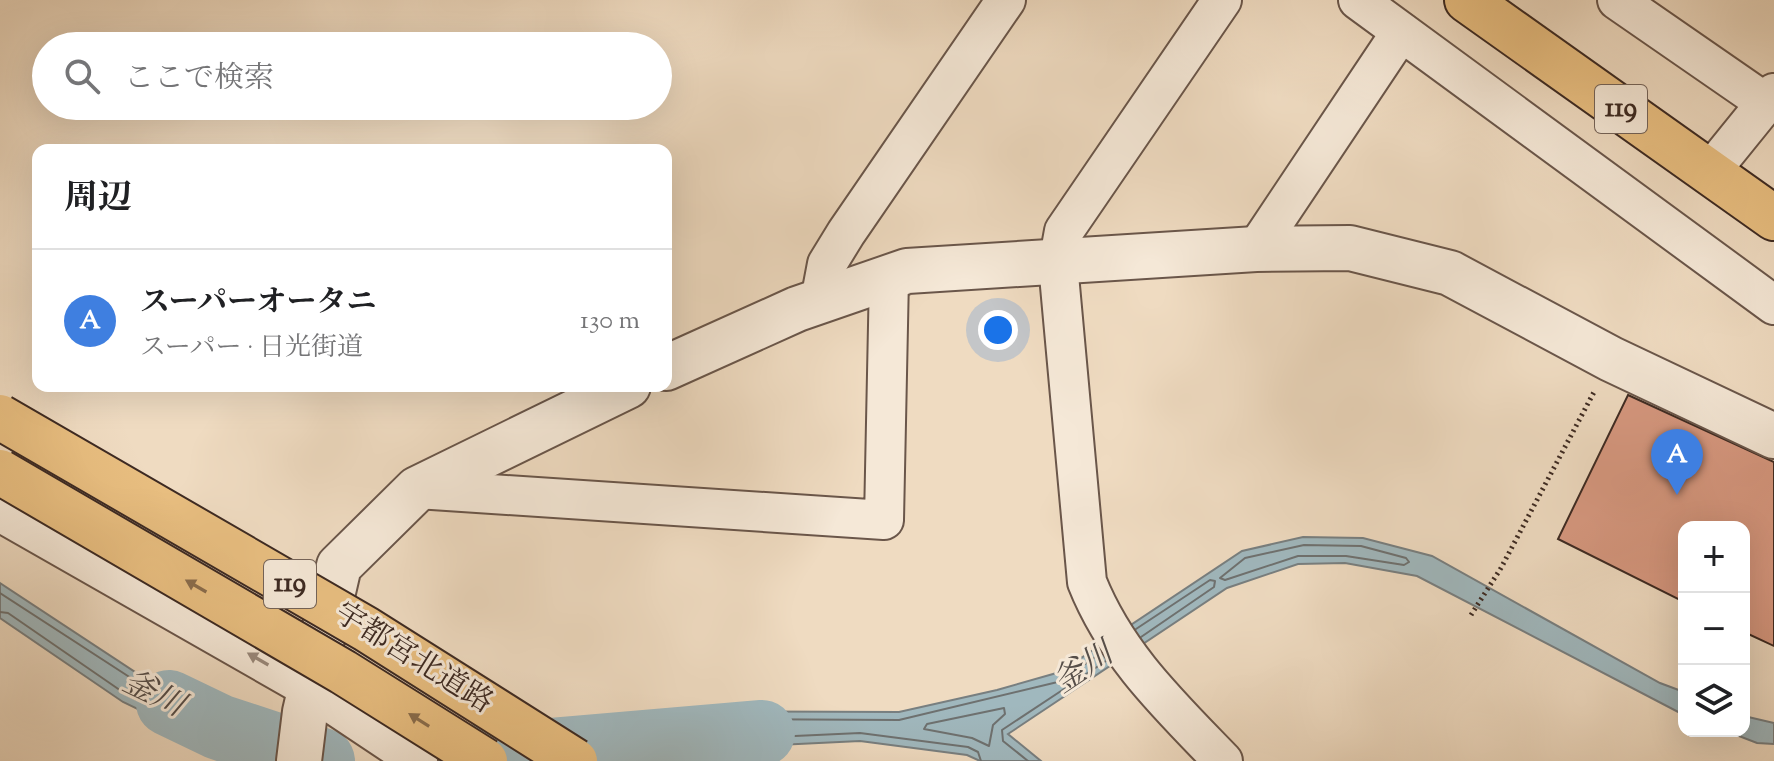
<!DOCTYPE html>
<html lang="ja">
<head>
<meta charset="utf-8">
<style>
	body { margin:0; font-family:"Sorts Mill Goudy","Noto Serif JP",serif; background:#f2f2f2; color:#202124 }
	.controls { position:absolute; right:24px; bottom:24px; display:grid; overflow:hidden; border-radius:16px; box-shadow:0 8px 32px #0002 }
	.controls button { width:72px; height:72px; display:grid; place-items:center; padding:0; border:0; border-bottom:2px solid #e0e0e0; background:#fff; color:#202124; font:40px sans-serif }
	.you { position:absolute; left:998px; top:330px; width:28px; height:28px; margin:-20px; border:6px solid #fff; border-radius:50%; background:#1a73e8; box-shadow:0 0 0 12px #1a73e833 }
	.badge { display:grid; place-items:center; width:52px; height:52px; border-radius:50%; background:#8f2418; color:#fff; font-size:26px; font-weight:700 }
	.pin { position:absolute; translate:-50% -66px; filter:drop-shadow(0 2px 4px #0008) }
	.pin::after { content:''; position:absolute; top:42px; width:28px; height:24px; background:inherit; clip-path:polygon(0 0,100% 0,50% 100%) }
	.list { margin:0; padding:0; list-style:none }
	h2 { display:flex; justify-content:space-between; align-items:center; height:104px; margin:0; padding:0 32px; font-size:34px }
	h2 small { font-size:26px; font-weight:400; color:#757577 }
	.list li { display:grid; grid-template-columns:52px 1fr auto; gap:24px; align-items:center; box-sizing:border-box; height:144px; padding:0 32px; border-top:2px solid #e0e0e0 }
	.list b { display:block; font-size:30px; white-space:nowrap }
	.list p { margin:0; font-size:26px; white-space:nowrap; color:#757577 }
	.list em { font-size:26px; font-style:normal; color:#757577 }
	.icon { flex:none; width:44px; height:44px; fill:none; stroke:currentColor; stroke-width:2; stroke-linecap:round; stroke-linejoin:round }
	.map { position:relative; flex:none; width:1774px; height:761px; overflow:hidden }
	.search { position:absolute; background:#fff; box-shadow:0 8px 32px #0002; left:32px; top:32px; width:640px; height:88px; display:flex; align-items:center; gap:20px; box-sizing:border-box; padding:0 28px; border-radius:44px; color:#757577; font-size:30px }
	.panel { position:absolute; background:#fff; box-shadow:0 8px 32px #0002; left:32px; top:144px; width:640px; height:248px; border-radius:16px }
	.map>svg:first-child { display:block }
</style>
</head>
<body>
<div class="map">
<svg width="1774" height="761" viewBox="0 0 1774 761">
	<rect width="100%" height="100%" fill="#efdbc1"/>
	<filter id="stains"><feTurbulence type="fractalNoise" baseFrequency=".0025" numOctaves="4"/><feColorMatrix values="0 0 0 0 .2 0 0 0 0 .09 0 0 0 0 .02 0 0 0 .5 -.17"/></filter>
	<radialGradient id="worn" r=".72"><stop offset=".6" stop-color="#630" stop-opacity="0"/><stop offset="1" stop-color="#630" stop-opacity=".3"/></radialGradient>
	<g fill="#a0b8be" stroke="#787f80" stroke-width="2">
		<path d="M1303,537L1363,538L1432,556L1660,683L1684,692V715L1417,576L1345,563L1298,564L1227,588L1008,734L1041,761H980L967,755L860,741L671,750L669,711L899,712L997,690L1060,672L1242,551Z"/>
		<path d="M0,583L155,685L254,729L245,761L123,702L0,618Z"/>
		<path d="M1744,716L1774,723V744L1757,743L1726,731H1744Z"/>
	</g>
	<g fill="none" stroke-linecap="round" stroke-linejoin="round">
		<g stroke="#6e7170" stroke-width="2">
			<path d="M1304,545L1361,546L1406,558L1409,562L1404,565L1346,556H1298L1225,580L1220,578L1245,558Z"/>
			<path d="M0,593L151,691L241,732V746L235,747L127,695L8,613L0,612"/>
			<path d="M1136,629L1210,580L1215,581L1214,587L1141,637"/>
			<path d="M1101,653L1072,673V679L1077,680L1106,661"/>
			<path d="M1004,708L1005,714L993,725L989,746L972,738L924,729L927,724Z"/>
			<path d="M981,761L978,752L968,747L860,733L682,741L678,722L682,719L899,720L1066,680L1067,687L1002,730L1003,741L1028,761"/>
		</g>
		<g stroke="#a0b8be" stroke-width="66">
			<path d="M169,703L219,727L322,761"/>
			<path d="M434,761L762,733"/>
		</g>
	</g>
	<path fill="#d79880" stroke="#3d2a22" stroke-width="2" d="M1628,395L1774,462V646L1744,632V527H1684V602L1558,539Z"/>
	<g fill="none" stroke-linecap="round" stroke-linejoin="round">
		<defs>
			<g id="minor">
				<path d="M1222,0L1064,231L1058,264L1087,582C1116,655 1169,705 1223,761"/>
				<path d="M1358,0L1774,305"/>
				<path d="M1617,0L1766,103"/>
				<path d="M1710,172L1774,93"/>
				<path d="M1256,249L1401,32"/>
				<path d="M820,301L827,264L846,233L1006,0"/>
				<path d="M417,489L884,520L889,277"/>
				<path d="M0,512L310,689L418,761"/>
			</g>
			<g id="tertiary">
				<path d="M666,368L797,309L907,271L1256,249L1350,248L1450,273L1611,359L1774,436"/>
				<path d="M299,761L305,712L339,566L417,489L628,386"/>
			</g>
			<path id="trunk" d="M1467,0L1774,218"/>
		</defs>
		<use href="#minor" stroke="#6a564a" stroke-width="42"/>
		<use href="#tertiary" stroke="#6a564a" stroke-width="48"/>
		<use href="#trunk" stroke="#3d2a22" stroke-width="48"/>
		<path stroke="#3d2a22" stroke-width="5" stroke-dasharray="2 4" stroke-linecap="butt" d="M1471,615L1501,568L1594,392"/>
		<use href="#minor" stroke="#f5e8d7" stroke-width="38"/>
		<use href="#tertiary" stroke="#f5e8d7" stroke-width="44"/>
		<use href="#trunk" stroke="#e8be80" stroke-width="44"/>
		<defs>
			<g id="trunk-bridge">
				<path d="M0,417L366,629L575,761"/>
				<path d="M0,472L343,672L485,761"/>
			</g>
		</defs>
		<use href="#trunk-bridge" stroke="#3d2a22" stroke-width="48" stroke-linecap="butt"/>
		<use href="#trunk-bridge" stroke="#e8be80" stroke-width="44"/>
	</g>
	<defs><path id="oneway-solid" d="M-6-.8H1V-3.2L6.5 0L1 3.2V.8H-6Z" transform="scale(2)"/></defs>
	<g fill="#8a6d4c">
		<use href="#oneway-solid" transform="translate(196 586) rotate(-150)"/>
		<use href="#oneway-solid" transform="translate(419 720) rotate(-148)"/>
	</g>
	<use fill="#99897c" href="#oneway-solid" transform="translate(258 659) rotate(-150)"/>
	<g text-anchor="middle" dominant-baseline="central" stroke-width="6" stroke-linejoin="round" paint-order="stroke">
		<g fill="#f5e8d7" stroke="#746358" stroke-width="2">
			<rect x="1595" y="85" width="52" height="48" rx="6"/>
			<rect x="264" y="560" width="52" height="48" rx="6"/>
		</g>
		<g font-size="28" font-weight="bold" fill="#3d2a22">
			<text x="1621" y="109">119</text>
			<text x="290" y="584">119</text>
		</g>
		<g font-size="30" fill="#3d2a22" stroke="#f5e8d7">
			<text transform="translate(413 659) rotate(32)">宇都宮北道路</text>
		</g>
		<g font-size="32" font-style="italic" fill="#564e49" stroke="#f5e8d7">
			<text transform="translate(1084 669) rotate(-34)">釜川</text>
			<text transform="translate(153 695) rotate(26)">釜川</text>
		</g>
	</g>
	<rect width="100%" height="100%" filter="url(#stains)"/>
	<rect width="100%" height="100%" fill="url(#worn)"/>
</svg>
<div class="controls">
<button>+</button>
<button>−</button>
<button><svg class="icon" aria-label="layers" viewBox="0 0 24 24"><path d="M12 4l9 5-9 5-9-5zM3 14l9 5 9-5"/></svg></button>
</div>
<div class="you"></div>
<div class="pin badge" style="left:1677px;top:495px;background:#3f7fe0">A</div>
<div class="search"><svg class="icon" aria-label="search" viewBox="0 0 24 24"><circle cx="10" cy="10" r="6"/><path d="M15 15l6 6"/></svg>ここで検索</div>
<section class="panel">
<h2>周辺<small></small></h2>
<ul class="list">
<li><span class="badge" style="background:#3f7fe0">A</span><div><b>スーパーオータニ</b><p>スーパー · 日光街道</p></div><em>130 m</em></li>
</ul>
</section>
</div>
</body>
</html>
